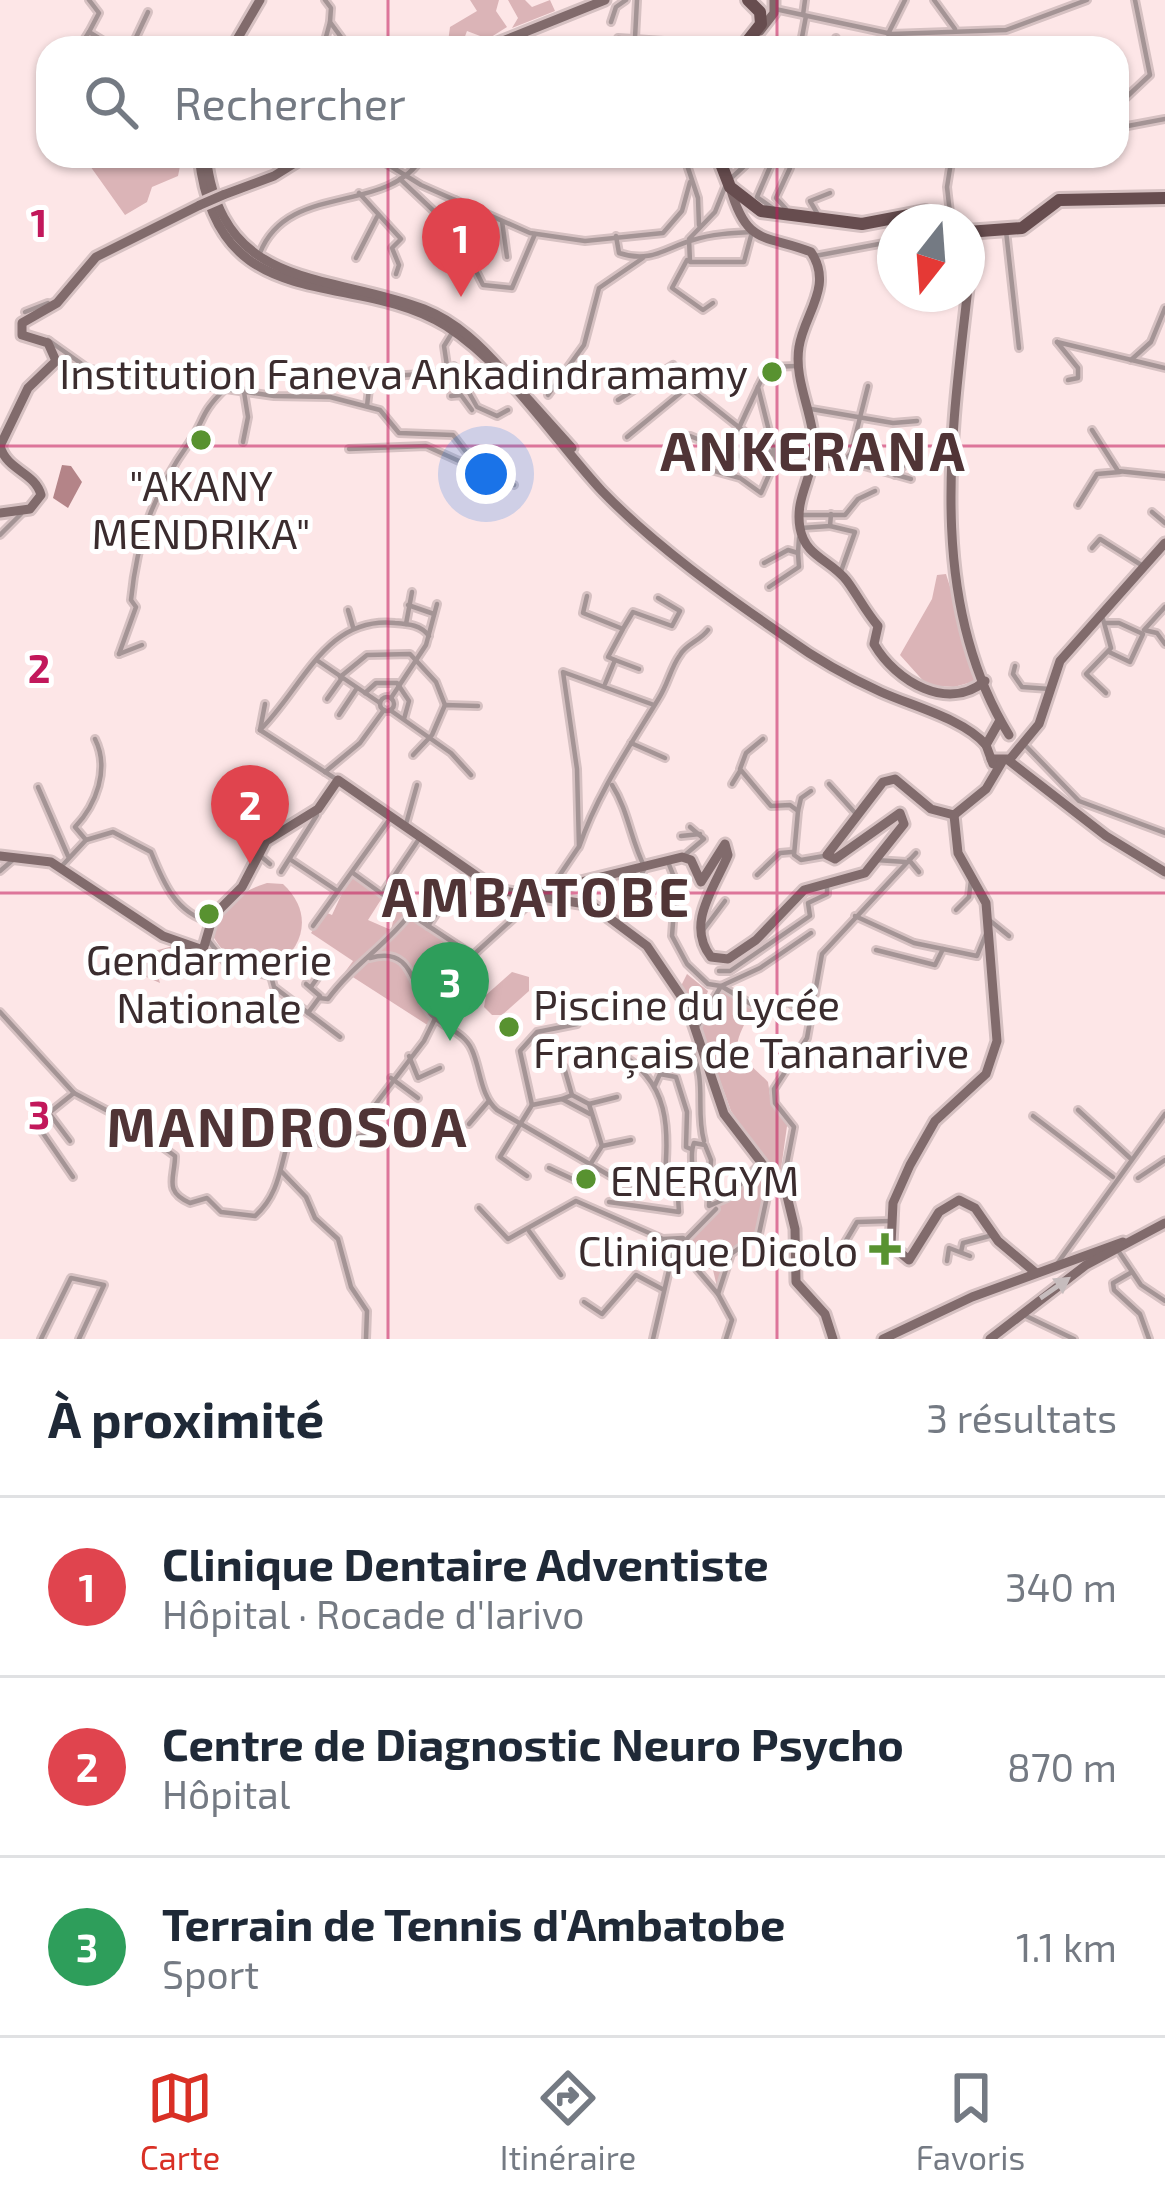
<!DOCTYPE html>
<html lang="fr">
<head>
<meta charset="utf-8">
<style>
	body { margin:0; font-family:"Exo 2",sans-serif; background:#f6f6f7; color:#1f2937 }
	.compass { position:absolute; left:877px; top:204px; width:108px; height:108px; border-radius:50%; background:#fff; box-shadow:0 3px 9px #0004; rotate:197deg }
	.you { position:absolute; left:486px; top:474px; width:42px; height:42px; margin:-30px; border:9px solid #fff; border-radius:50%; background:#1a73e8; box-shadow:0 0 0 18px #1a73e833 }
	.badge { display:grid; place-items:center; width:78px; height:78px; border-radius:50%; background:#d93025; color:#fff; font-size:39px; font-weight:700 }
	.pin { position:absolute; translate:-50% -99px; filter:drop-shadow(0 3px 6px #0008) }
	.pin::after { content:''; position:absolute; top:63px; width:42px; height:36px; background:inherit; clip-path:polygon(0 0,100% 0,50% 100%) }
	.list { margin:0; padding:0; list-style:none }
	h2 { display:flex; justify-content:space-between; align-items:center; height:156px; margin:0; padding:0 48px; font-size:51px }
	h2 small { font-size:39px; font-weight:400; color:#747a83 }
	.list li { display:grid; grid-template-columns:78px 1fr auto; gap:36px; align-items:center; box-sizing:border-box; height:180px; padding:0 48px; border-top:3px solid #e0e1e3 }
	.list b { display:block; font-size:45px; white-space:nowrap }
	.list p { margin:0; font-size:39px; white-space:nowrap; color:#747a83 }
	.list em { font-size:39px; font-style:normal; color:#747a83 }
	.icon { flex:none; width:66px; height:66px; fill:none; stroke:currentColor; stroke-width:2; stroke-linecap:round; stroke-linejoin:round }
	.map { position:relative; flex:none; width:1165px; height:1339px; overflow:hidden }
	.search { position:absolute; background:#fff; box-shadow:0 3px 9px #0004; left:36px; right:36px; top:36px; height:132px; display:flex; align-items:center; gap:30px; box-sizing:border-box; padding:0 42px; border-radius:36px; color:#747a83; font-size:45px }
	.sheet { height:696px; background:#fff }
	nav { display:flex; justify-content:space-around; align-items:center; box-sizing:border-box; height:168px; border-top:3px solid #e0e1e3; background:#fff; font-size:33px; color:#747a83 }
	nav a { display:grid; justify-items:center; gap:6px }
	nav .on { color:#d93025 }
	.map>svg:first-child { display:block }
</style>
</head>
<body>
<div class="map">
<svg width="1165" height="1339" viewBox="0 0 1165 1339">
	<rect width="100%" height="100%" fill="#fde6e7"/>
	<g fill="#dbb4b7">
		<path d="M470,0H499L496,11L507,27L488,39L467,31L464,39L475,48H438L448,42L450,27L477,11Z"/>
		<path d="M508,0H525L532,7L550,0L555,11L512,28L518,18Z"/>
		<path d="M83,156H182L178,176L152,187L147,202L125,215Z"/>
		<path d="M946,574L979,680L954,687L927,685L900,655L932,599L937,575Z"/>
		<path d="M350,876L382,898L368,920L391,930L396,909L467,955L429,1026L345,972L353,961L311,933L325,912L332,915Z"/>
		<path d="M267,883L283,884C311,910 307,943 277,966C244,974 227,960 211,933C217,906 242,891 267,883Z"/>
		<path d="M173,946L190,953L189,966L182,964L178,972L169,958L156,969L160,983L142,975L132,957Z"/>
		<path d="M512,972L529,977V991L502,1015H492L484,1007L486,995Z"/>
		<path d="M687,974L708,991L697,1020L681,986Z"/>
		<path d="M724,989L753,1008C726,1057 736,1049 768,1082L771,1102L788,1119L781,1169L765,1185L757,1231L729,1253L718,1291L713,1270L692,1263L680,1244L764,1161L731,1111L701,1028L713,996Z"/>
	</g>
	<path fill="#b48488" d="M62,465L71,466L82,482L68,508L53,498Z"/>
	<g fill="none" stroke-linecap="round" stroke-linejoin="round">
		<defs>
			<g id="street">
				<path d="M89,0L99,13L89,32L115,48"/>
				<path d="M325,0L331,8L330,22L349,48"/>
				<path d="M934,0L955,29"/>
				<path d="M775,9L892,34L1006,30L1087,0"/>
				<path d="M803,15L805,0"/>
				<path d="M611,22L616,7L626,0"/>
				<path d="M525,32L527,48"/>
				<path d="M888,34L905,0"/>
				<path d="M618,38L664,41"/>
				<path d="M635,38L637,0"/>
				<path d="M79,48L89,32"/>
				<path d="M131,48L148,12"/>
				<path d="M323,48L330,22"/>
				<path d="M800,48L806,16"/>
				<path d="M834,48L836,38"/>
				<path d="M1117,106L1150,75L1135,0"/>
				<path d="M1117,128L1165,119"/>
				<path d="M374,156L421,185L530,233L585,241L663,233L682,211L690,182"/>
				<path d="M575,156H581"/>
				<path d="M684,156L698,198L699,225"/>
				<path d="M828,160L847,156"/>
				<path d="M770,167L757,197L774,209"/>
				<path d="M400,179L457,233L483,285L512,288L535,234"/>
				<path d="M359,193L401,239L392,248L399,265L396,274"/>
				<path d="M786,209L776,198L790,168"/>
				<path d="M817,213L810,201L830,193"/>
				<path d="M442,218L455,200"/>
				<path d="M502,221L507,257"/>
				<path d="M951,222L947,187L952,156"/>
				<path d="M1006,231L1019,348"/>
				<path d="M616,236L619,253C651,264 667,247 693,240C712,234 732,233 752,232L744,262H690L689,239L715,212L727,182L755,156"/>
				<path d="M260,253C288,181 388,216 423,156"/>
				<path d="M815,256L895,241"/>
				<path d="M356,258L377,217"/>
				<path d="M687,260L672,288L703,310L713,303"/>
				<path d="M25,312L48,303"/>
				<path d="M48,340L89,369L274,396L330,397L380,410L399,433L453,435L472,460L459,461L426,446L349,449"/>
				<path d="M1057,342L1165,368"/>
				<path d="M1057,342L1078,368V378L1068,380"/>
				<path d="M1131,360L1151,342L1165,308"/>
				<path d="M447,366L444,346L452,333"/>
				<path d="M372,377L441,373L454,366L477,407L497,416L508,410"/>
				<path d="M628,381L641,385"/>
				<path d="M548,395L584,345L599,288L643,258"/>
				<path d="M451,396L461,395L472,410"/>
				<path d="M618,400L673,365L692,390L774,455"/>
				<path d="M367,406L371,371"/>
				<path d="M811,409L893,423L917,421"/>
				<path d="M738,430L758,387"/>
				<path d="M1092,430L1118,471L1165,476"/>
				<path d="M690,436L771,469"/>
				<path d="M627,437L689,386"/>
				<path d="M243,442L248,417L244,392"/>
				<path d="M776,459L812,450"/>
				<path d="M472,460L514,485"/>
				<path d="M813,462L838,468L851,453L868,386"/>
				<path d="M838,468L850,471L857,464L911,479"/>
				<path d="M711,470L740,478L761,493L776,459L758,387L768,367L797,366"/>
				<path d="M895,475L907,462H919"/>
				<path d="M1078,505L1097,474L1120,472"/>
				<path d="M1152,512L1165,523"/>
				<path d="M800,515H845L858,499L875,491"/>
				<path d="M830,526L855,532L840,574"/>
				<path d="M801,528L830,526L831,514"/>
				<path d="M0,535L21,514"/>
				<path d="M1092,548L1100,539L1143,566"/>
				<path d="M764,563L788,550L798,553L799,538"/>
				<path d="M769,587L799,567L798,553"/>
				<path d="M587,596L583,613L623,629L608,657L615,660L605,684"/>
				<path d="M408,605L434,614"/>
				<path d="M1165,607L1144,630L1157,633L1165,644"/>
				<path d="M348,610L353,627"/>
				<path d="M1103,619L1111,648L1086,674L1106,693"/>
				<path d="M1106,623H1119L1143,634L1130,662L1109,652"/>
				<path d="M406,624L412,592"/>
				<path d="M624,627L633,612L672,626L680,611L658,598"/>
				<path d="M119,654L136,607L131,600C137,539 154,492 189,443C205,420 199,414 225,389"/>
				<path d="M119,654L142,645"/>
				<path d="M615,660L639,669"/>
				<path d="M318,661L380,703"/>
				<path d="M1015,666L1013,674L1022,687L1050,689"/>
				<path d="M340,677L367,655L410,654L436,682L445,705"/>
				<path d="M365,693L376,683H397L409,701L404,719"/>
				<circle cx="387" cy="704" r="7"/>
				<path d="M391,698L426,645L437,604"/>
				<path d="M327,699L342,678"/>
				<path d="M654,705L563,672L577,769L579,847C597,794 630,746 659,698C668,684 671,667 680,655C686,644 700,641 708,630"/>
				<path d="M390,710L451,753L471,775"/>
				<path d="M339,715L357,688"/>
				<path d="M260,730C303,688 325,616 395,623C409,624 421,625 429,636"/>
				<path d="M260,730L336,779"/>
				<path d="M260,730L265,704"/>
				<path d="M763,739L746,753L740,769L771,806L790,805L798,811L794,855L801,860L824,856"/>
				<path d="M631,743L665,758"/>
				<path d="M1024,744L1079,801L1165,833"/>
				<path d="M413,755L432,735L445,705L478,706"/>
				<path d="M325,772L360,743L384,710"/>
				<path d="M732,784L740,771"/>
				<path d="M829,784L857,815"/>
				<path d="M612,785C629,812 630,839 645,868L636,884"/>
				<path d="M38,787L68,856"/>
				<path d="M798,811L801,798L811,791"/>
				<path d="M406,824L417,785"/>
				<path d="M681,836L700,834"/>
				<path d="M86,840L113,832L151,852C163,882 176,914 211,922"/>
				<path d="M258,854L270,864"/>
				<path d="M686,854L704,839L690,827"/>
				<path d="M291,860L336,890"/>
				<path d="M876,860L906,862"/>
				<path d="M909,860L919,872"/>
				<path d="M668,862L676,882L672,936L687,964L708,984L721,986L760,968L811,933"/>
				<path d="M60,868L86,840L75,827C96,805 110,769 95,739"/>
				<path d="M0,871L14,859"/>
				<path d="M281,872L317,815"/>
				<path d="M353,873L410,914"/>
				<path d="M757,875L780,853L792,852"/>
				<path d="M551,888L578,848"/>
				<path d="M382,894L419,839"/>
				<path d="M956,910L969,897L971,880"/>
				<path d="M855,916L914,943L977,956L986,934"/>
				<path d="M988,919L1009,936"/>
				<path d="M313,926L389,820"/>
				<path d="M428,926L448,896"/>
				<path d="M704,929L725,901"/>
				<path d="M208,940L229,967L271,976L274,987L340,1037"/>
				<path d="M876,950L935,965L943,949"/>
				<path d="M370,958C414,945 411,988 430,1013C442,1028 464,1031 472,1050C481,1070 480,1095 497,1110L624,1184L664,1188L678,1197"/>
				<path d="M719,971H730L810,916L808,903L827,894V884"/>
				<path d="M268,975L285,968"/>
				<path d="M306,984L320,996"/>
				<path d="M311,987L320,974"/>
				<path d="M0,1012L74,1093L125,1120L175,1156C175,1178 163,1191 190,1203L207,1198L221,1212L255,1216C281,1193 280,1163 291,1132L323,1144L364,1135L375,1105L424,1041L461,966L536,898"/>
				<path d="M308,1013L319,998L328,999C352,966 385,946 410,914L471,954"/>
				<path d="M696,1029L721,986L756,1007L789,1002L808,1018"/>
				<path d="M690,1049C708,1080 695,1108 704,1141"/>
				<path d="M614,1050C672,1081 669,1128 664,1188"/>
				<path d="M409,1056L418,1078L440,1068"/>
				<path d="M564,1067L572,1095L589,1104L602,1146"/>
				<path d="M391,1078L418,1098"/>
				<path d="M655,1085L660,1074L676,1077L687,1112L686,1147L691,1149"/>
				<path d="M572,1095L562,1099L590,1114"/>
				<path d="M589,1104L617,1097"/>
				<path d="M532,1105L520,1051L537,1032L577,1024"/>
				<path d="M1078,1110L1130,1158"/>
				<path d="M49,1113L38,1126L73,1177"/>
				<path d="M1033,1116L1113,1177"/>
				<path d="M469,1124L488,1102"/>
				<path d="M70,1141L49,1113L74,1093"/>
				<path d="M549,1168L579,1182L602,1146L631,1140"/>
				<path d="M282,1172L306,1197L315,1218L338,1239L351,1287L367,1311L366,1339"/>
				<path d="M527,1176L500,1157L532,1105L562,1099"/>
				<path d="M1138,1178L1165,1160"/>
				<path d="M783,1184L794,1127L775,1103L774,1089L807,1038L822,954L916,853"/>
				<path d="M609,1202L679,1212L678,1197C704,1185 686,1161 694,1143L705,1145L711,1160L709,1206L727,1198L761,1163"/>
				<path d="M479,1208L508,1239L576,1201L663,1239L683,1238"/>
				<path d="M529,1231L561,1275"/>
				<path d="M844,1244L857,1222L891,1221"/>
				<path d="M677,1246L718,1294"/>
				<path d="M1117,1249L1141,1285L1165,1301"/>
				<path d="M961,1252L963,1243L993,1235"/>
				<path d="M947,1261L949,1248L970,1256"/>
				<path d="M1057,1264L1165,1114"/>
				<path d="M1132,1272L1113,1283L1114,1290L1140,1314L1149,1339"/>
				<path d="M584,1302L602,1314L636,1275L664,1290"/>
				<path d="M1026,1316L1074,1339"/>
				<path d="M41,1339L71,1278L104,1285L79,1339"/>
				<path d="M653,1339L673,1253L716,1209"/>
				<path d="M726,1339L732,1320L718,1294L731,1254L759,1234L771,1178"/>
			</g>
			<g id="secondary">
				<path d="M760,31L774,13V0"/>
				<path d="M232,48L260,0"/>
				<path d="M485,48L605,0"/>
				<path d="M199,156C217,322 351,267 446,326C507,365 553,438 602,491C656,547 723,594 787,638C816,659 848,677 881,692C912,706 964,719 986,745"/>
				<path d="M206,156C222,292 328,272 424,309C457,322 481,346 504,372"/>
				<path d="M730,187C747,247 765,234 811,252C834,286 804,314 799,347C793,384 818,420 813,456C810,482 795,500 800,528C805,557 831,560 847,581C858,596 866,612 878,626L874,644C896,682 948,712 985,681"/>
				<path d="M223,195L274,176L306,156"/>
				<path d="M974,233C958,397 917,586 1009,735"/>
				<path d="M519,389L572,448"/>
				<path d="M0,513L30,509L41,495C35,472 7,471 0,446L28,388L56,361L48,343L22,335V323L57,303L96,257L200,205"/>
				<path d="M991,759H1010L1039,724L1060,661L1165,543"/>
				<path d="M1008,760L1106,836L1165,872"/>
				<path d="M993,764L986,745L999,722"/>
				<path d="M954,815L958,853L986,903L997,1041L986,1074L935,1121L910,1165L893,1203L891,1245L909,1260L939,1212L959,1200L975,1208L998,1241L1036,1273"/>
				<path d="M954,815L986,789L1002,762"/>
				<path d="M0,856L51,862L163,936L203,950L213,916L242,887L266,841L318,809L338,780L497,890L592,905L647,946L687,1005L724,1114L787,1196L795,1229L796,1282L825,1314L833,1339"/>
				<path d="M528,895L682,857L691,860L701,882L725,844L728,855C715,887 685,924 711,957L728,959L756,940L804,890L865,873L904,824L900,813L835,859L827,855L883,782L895,779L931,809L954,815"/>
				<path d="M883,1339L972,1297L1123,1242"/>
				<path d="M990,1339L1086,1265L1165,1223"/>
			</g>
			<g id="primary">
				<path d="M742,48L761,24L760,12L748,0"/>
				<path d="M718,156L730,187L761,211L862,224L925,212L945,222"/>
				<path d="M967,232L1022,228L1059,200L1165,198"/>
			</g>
		</defs>
		<use href="#street" stroke="#d6c1c2" stroke-width="10"/>
		<use href="#secondary" stroke="#d6c1c2" stroke-width="15"/>
		<use href="#primary" stroke="#d6c1c2" stroke-width="18"/>
		<use href="#street" stroke="#a49495" stroke-width="4.5"/>
		<use href="#secondary" stroke="#816b6c" stroke-width="9"/>
		<use href="#primary" stroke="#674d4f" stroke-width="12"/>
		<defs>
			<path id="secondary-bridge" d="M200,205L223,195"/>
		</defs>
		<use href="#secondary-bridge" stroke="#d6c1c2" stroke-width="15" stroke-linecap="butt"/>
		<use href="#secondary-bridge" stroke="#816b6c" stroke-width="9"/>
	</g>
	<defs><path id="oneway-solid" d="M-6-.8H1V-3.2L6.5 0L1 3.2V.8H-6Z" transform="scale(3)"/></defs>
	<use fill="#c6bcbd" href="#oneway-solid" transform="translate(1055 1288) rotate(-35)"/>
	<path fill="none" stroke="#c2185b" stroke-width="3" stroke-opacity="0.55" d="M388,0V48M777,0V48M388,156V1339M777,156V1339M0,446H1165M0,893H1165"/>
	<g fill="#589230" stroke="#fff" stroke-width="4.5">
		<circle cx="772" cy="372" r="12"/>
		<circle cx="201" cy="440" r="12"/>
		<circle cx="209" cy="914" r="12"/>
		<circle cx="509" cy="1027" r="12"/>
		<circle cx="586" cy="1179" r="12"/>
		<path d="M879 1231h12v12h12v12h-12v12h-12v-12h-12v-12h12z"/>
	</g>
	<g text-anchor="middle" dominant-baseline="central" stroke-width="10" stroke-linejoin="round" paint-order="stroke">
		<g font-size="42" fill="#3b2c2e" stroke="#fff" text-anchor="end">
			<text x="748" y="372">Institution Faneva Ankadindramamy</text>
			<text x="201" y="484" text-anchor="middle">"AKANY<tspan x="201" dy="48">MENDRIKA"</tspan></text>
			<text x="209" y="958" text-anchor="middle">Gendarmerie<tspan x="209" dy="48">Nationale</tspan></text>
			<text x="533" y="1003" text-anchor="start">Piscine du Lycée<tspan x="533" dy="48">Français de Tananarive</tspan></text>
			<text x="610" y="1179" text-anchor="start">ENERGYM</text>
			<text x="858" y="1249">Clinique Dicolo</text>
		</g>
		<g font-size="54" font-weight="bold" letter-spacing="3" fill="#503436" stroke="#fff">
			<text x="814" y="449">ANKERANA</text>
			<text x="537" y="895">AMBATOBE</text>
			<text x="288" y="1125">MANDROSOA</text>
		</g>
	</g>
	<g font-size="39" text-anchor="middle" font-weight="bold" fill="#c2185b" stroke="#fff" stroke-width="10" stroke-linejoin="round" paint-order="stroke">
		<text x="39" y="237">1</text>
		<text x="39" y="683">2</text>
		<text x="39" y="1129">3</text>
	</g>
</svg>
<svg class="compass" viewBox="-18 -18 36 36"><path d="M0-13l5 13h-10z" fill="#e53935"/><path d="M0 13l5-13h-10z" fill="#747a83"/></svg>
<div class="you"></div>
<div class="pin badge" style="left:461px;top:297px;background:#e0444e">1</div>
<div class="pin badge" style="left:250px;top:864px;background:#e0444e">2</div>
<div class="pin badge" style="left:450px;top:1041px;background:#2e9e5b">3</div>
<div class="search"><svg class="icon" aria-label="search" viewBox="0 0 24 24"><circle cx="10" cy="10" r="6"/><path d="M15 15l6 6"/></svg>Rechercher</div>
</div>
<section class="sheet">
<h2>À proximité<small>3 résultats</small></h2>
<ul class="list">
<li><span class="badge" style="background:#e0444e">1</span><div><b>Clinique Dentaire Adventiste</b><p>Hôpital · Rocade d'Iarivo</p></div><em>340 m</em></li>
<li><span class="badge" style="background:#e0444e">2</span><div><b>Centre de Diagnostic Neuro Psycho</b><p>Hôpital</p></div><em>870 m</em></li>
<li><span class="badge" style="background:#2e9e5b">3</span><div><b>Terrain de Tennis d'Ambatobe</b><p>Sport</p></div><em>1.1 km</em></li>
</ul>
</section>
<nav>
<a class="on"><svg class="icon" aria-label="map" viewBox="0 0 24 24"><path d="M3 6l6-2 6 2 6-2v14l-6 2-6-2-6 2zM9 4v14M15 6v14"/></svg>Carte</a>
<a><svg class="icon" aria-label="directions" viewBox="0 0 24 24"><path d="M12 3l9 9-9 9-9-9zM9 14v-3h6M13 9l2 2-2 2"/></svg>Itinéraire</a>
<a><svg class="icon" aria-label="saved" viewBox="0 0 24 24"><path d="M7 4h10v16l-5-4-5 4z"/></svg>Favoris</a>
</nav>
</body>
</html>
